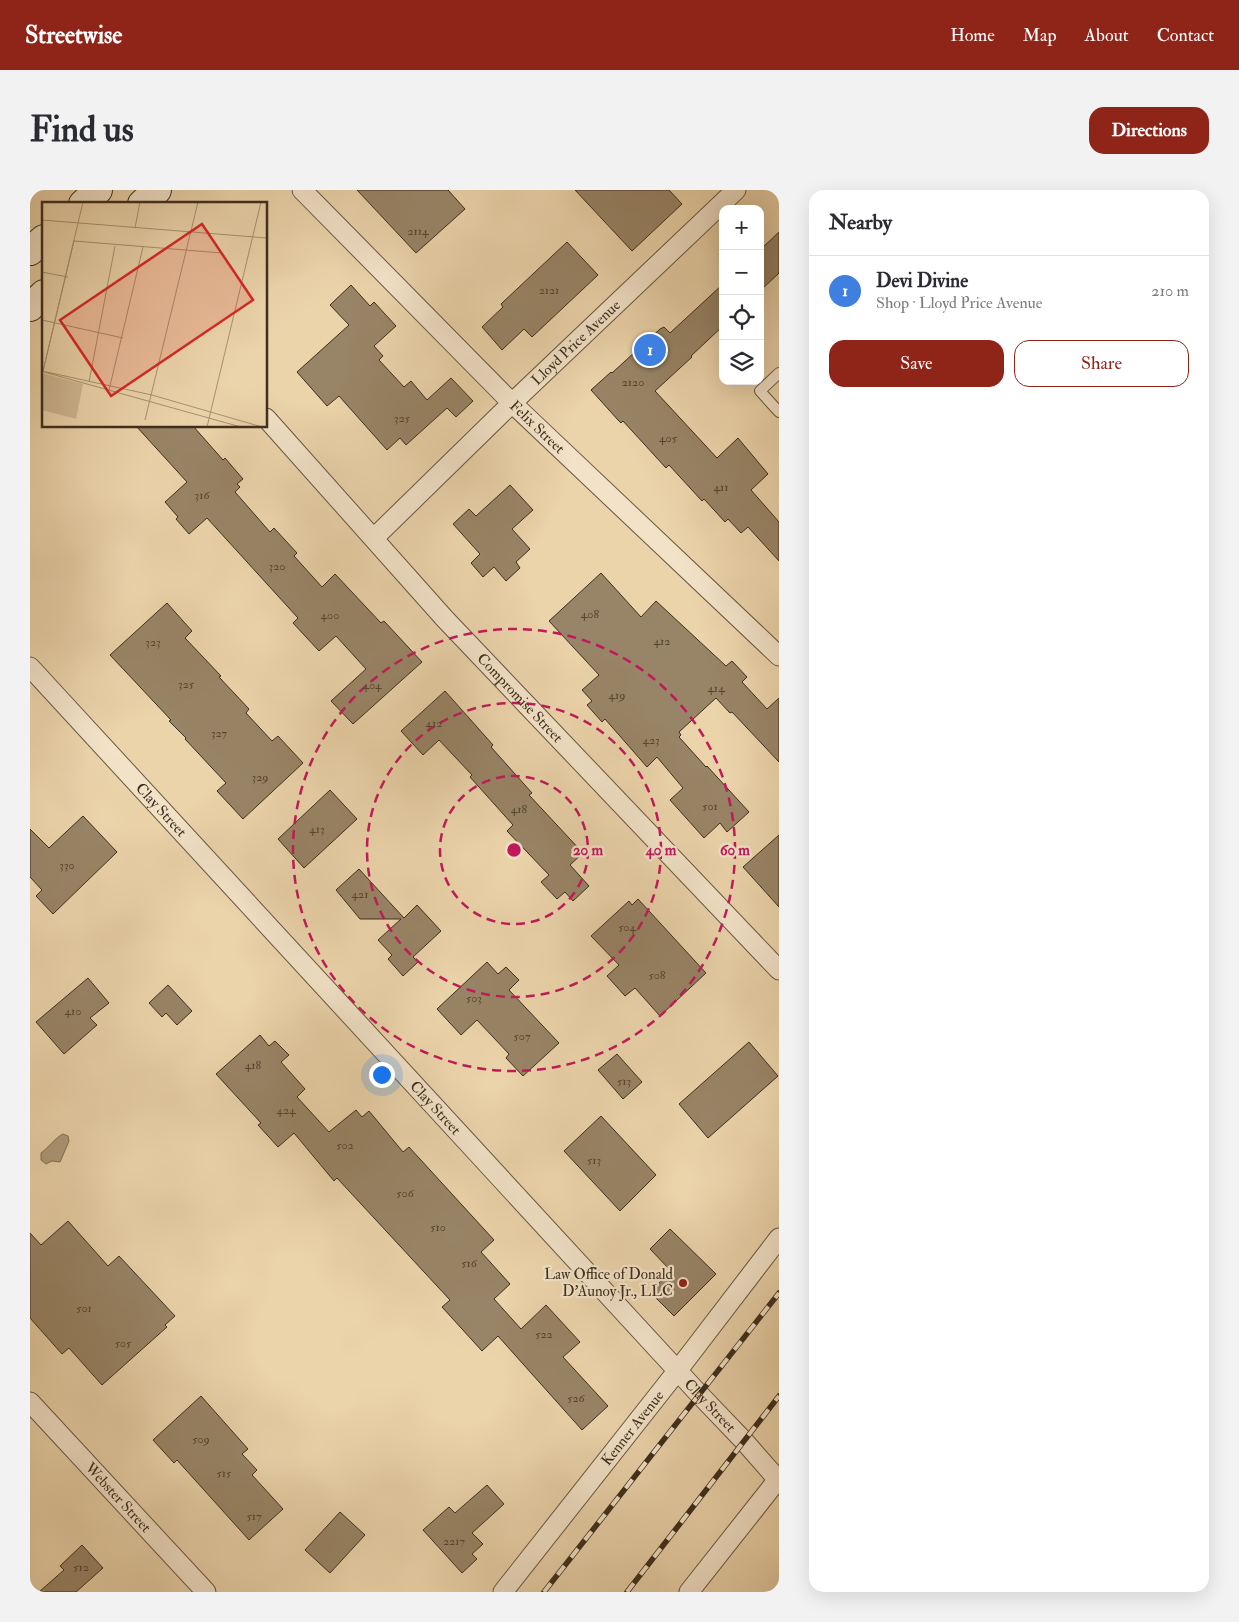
<!DOCTYPE html>
<html lang="en">
<head>
<meta charset="utf-8">
<style>
	body { margin:0; font-family:"IM FELL Double Pica",serif; background:#f2f2f3; color:#2b2b33 }
	.controls { position:absolute; right:15px; top:15px; display:grid; overflow:hidden; border-radius:10px; box-shadow:0 5px 20px #0002 }
	.controls button { width:45px; height:45px; display:grid; place-items:center; padding:0; border:0; border-bottom:1px solid #e1e1e2; background:#fff; color:#2b2b33; font:25px sans-serif }
	.you { position:absolute; left:351px; top:884px; width:18px; height:18px; margin:-12px; border:4px solid #fff; border-radius:50%; background:#1a73e8; box-shadow:0 0 0 8px #1a73e833 }
	.badge { display:grid; place-items:center; width:32px; height:32px; border-radius:50%; background:#8f2418; color:#fff; font-size:16px; font-weight:700 }
	.pin { position:absolute; translate:-50% -50%; border:2px solid #fff; box-shadow:0 1px 5px #0006 }
	.list { margin:0; padding:0; list-style:none }
	h2 { display:flex; justify-content:space-between; align-items:center; height:65px; margin:0; padding:0 20px; font-size:21px }
	h2 small { font-size:16px; font-weight:400; color:#7c7c81 }
	.list li { display:grid; grid-template-columns:32px 1fr auto; gap:15px; align-items:center; box-sizing:border-box; height:70px; padding:0 20px; border-top:1px solid #e1e1e2 }
	.list b { display:block; font-size:19px; white-space:nowrap }
	.list p { margin:0; font-size:16px; white-space:nowrap; color:#7c7c81 }
	.list em { font-size:16px; font-style:normal; color:#7c7c81 }
	.actions { display:flex; gap:10px; padding:15px 20px }
	.actions a { flex:1; padding:11px 0; border:1px solid #8f2418; border-radius:15px; text-align:center; font-size:18px; color:#8f2418 }
	.actions .main { background:#8f2418; color:#fff }
	.icon { flex:none; width:28px; height:28px; fill:none; stroke:currentColor; stroke-width:2; stroke-linecap:round; stroke-linejoin:round }
	.map { position:relative; flex:none; width:749px; height:1402px; overflow:hidden; border-radius:15px }
	header { display:flex; align-items:center; gap:30px; box-sizing:border-box; height:70px; padding:0 25px; background:#8f2418; color:#fff }
	header strong { font-size:24px }
	nav { display:flex; gap:28px; margin-inline-start:auto; font-size:18px }
	.intro { display:flex; align-items:center; justify-content:space-between; box-sizing:border-box; height:120px; padding:0 30px }
	h1 { margin:0; font-size:35px }
	.button { padding:12px 22px; border-radius:15px; background:#8f2418; color:#fff; font-size:18px; font-weight:700 }
	main { display:flex; gap:30px; padding:0 30px }
	aside { flex:1; background:#fff; border-radius:15px; box-shadow:0 5px 20px #0002 }
	.map>svg:first-child { display:block }
</style>
</head>
<body>
<header>
<strong>Streetwise</strong>
<nav><a>Home</a><a>Map</a><a>About</a><a>Contact</a></nav>
</header>
<div class="intro"><h1>Find us</h1><a class="button">Directions</a></div>
<main>
<div class="map">
<svg width="749" height="1402" viewBox="0 0 749 1402">
	<rect width="100%" height="100%" fill="#ebd3aa"/>
	<filter id="stains"><feTurbulence type="fractalNoise" baseFrequency=".004" numOctaves="4"/><feColorMatrix values="0 0 0 0 .2 0 0 0 0 .09 0 0 0 0 .02 0 0 0 .5 -.17"/></filter>
	<radialGradient id="worn" r=".72"><stop offset=".6" stop-color="#630" stop-opacity="0"/><stop offset="1" stop-color="#630" stop-opacity=".3"/></radialGradient>
	<path fill="#b09b7a" stroke="#826f54" d="M33,944L38,946L39,951L30,972L22,971L16,974L11,970V963C18,958 26,947 33,944Z"/>
	<g fill="#988466" stroke="#3e2e1c">
		<path d="M327,0H418L435,19L386,63Z"/>
		<path d="M545,0H639L652,14L602,61Z"/>
		<path d="M749,42V83L730,101V60Z"/>
		<path d="M537,52L568,85L502,147L494,139L472,160L452,137L473,117L471,114Z"/>
		<path d="M693,94V136L661,166L662,167L625,201L687,268L708,248L738,284L721,300L749,332V371L718,337L711,343L698,329L695,332L674,309L672,311L639,275L636,278L593,231L591,233L588,230L561,200L581,182L582,183L630,139L634,137L640,143Z"/>
		<path d="M321,95L340,116L344,112L366,136L344,156L353,166L349,170L374,197L381,191L397,210L421,188L443,211L426,227L417,218L376,255L370,248L357,260L309,206L297,216L267,182L319,135L300,115Z"/>
		<path d="M106,236H163L193,270L195,268L213,289L207,294L210,297L205,302L240,342L244,338L267,363L264,366L292,397L305,384L351,433L354,431L392,472L323,534L301,511L336,479L306,446L289,461L263,433L268,428L177,328L159,344L146,329L148,327L135,312L157,292Z"/>
		<path d="M480,295L503,320L482,339L500,359L486,372L490,378L476,391L464,377L453,387L441,373L450,364L423,334L439,319L446,326Z"/>
		<path d="M571,383L611,427L626,411L696,476L702,471L717,487L712,492L737,519L749,508V572L702,522L700,523L686,508L649,542L651,545L649,547L676,577L677,576L719,622L697,642L690,633L674,648L640,610L653,598L627,567L617,577L575,529L572,532L557,515L562,511L552,500L569,485L519,431Z"/>
		<path d="M137,413L162,441L155,448L191,486L189,487L219,519L216,523L242,551L248,546L273,573L213,629L187,601L196,593L155,549L156,548L139,531L141,530L80,465Z"/>
		<path d="M415,501L463,555L461,557L502,603L499,605L553,663L540,675L559,696L543,711L535,702L527,709L511,692L519,685L477,641L483,635L440,587L442,585L409,550L393,565L371,541Z"/>
		<path d="M300,600L327,629L274,678L248,649Z"/>
		<path d="M53,626L87,662L23,724L6,706L12,700L0,687V639L19,658Z"/>
		<path d="M749,645V717L713,677Z"/>
		<path d="M329,679L374,728L387,715L411,741L383,767L388,772L373,786L358,769L362,765L348,750L371,729H330L306,700Z"/>
		<path d="M608,709L676,783L630,826L605,798L595,806L577,786L589,775L561,746L599,711L602,715Z"/>
		<path d="M457,772L468,784L476,777L489,790L479,800L529,853L493,886L476,868L479,864L447,830L431,845L407,819Z"/>
		<path d="M58,788L79,813L60,828L67,835L34,864L6,832Z"/>
		<path d="M138,795L162,821L147,835L136,823L132,827L119,813Z"/>
		<path d="M230,845L239,856L245,851L259,865L251,872L275,899L267,907L299,942L326,920L332,927L339,921L373,962L379,957L464,1050L451,1062L480,1094L464,1109L491,1139L516,1115L550,1152L533,1167L578,1216L552,1240L468,1146L452,1161L412,1117L420,1110L307,988L304,991L264,943L248,957L228,935L231,933L186,884Z"/>
		<path d="M719,852L748,886L678,948L649,914Z"/>
		<path d="M587,864L612,892L593,909L568,880Z"/>
		<path d="M571,926L626,985L590,1021L534,961Z"/>
		<path d="M38,1031L78,1076L89,1066L145,1126L135,1135L137,1137L72,1195L39,1158L32,1164L0,1128V1043L11,1055Z"/>
		<path d="M640,1039L686,1084L644,1126L620,1102L641,1081L620,1059Z"/>
		<path d="M171,1206L218,1259L212,1264L227,1280L222,1285L253,1319L219,1350L147,1270L144,1273L123,1250Z"/>
		<path d="M457,1295L474,1314L442,1343L453,1354L442,1364L447,1369L432,1383L393,1340L419,1317L425,1323Z"/>
		<path d="M310,1322L335,1345L300,1383L275,1360Z"/>
		<path d="M52,1355L73,1378L46,1402H9L34,1380L30,1376Z"/>
	</g>
	<g fill="none" stroke-linecap="round" stroke-linejoin="round">
		<defs>
			<path id="service" d="M749,183L730,201L749,222"/>
			<g id="minor">
				<path id="s1" d="M272,0L482,213L749,466"/>
				<path id="s2" d="M236,228L415,429L749,780"/>
				<path id="s3" d="M344,348L482,213L706,0"/>
				<path id="s4" d="M0,477L669,1204L714,1251L749,1291"/>
				<path id="s5" d="M0,1212L176,1402"/>
				<path id="s6" d="M473,1402L648,1180L749,1048"/>
				<path d="M659,1402L749,1288"/>
			</g>
			<g id="secondary">
				<path d="M53,14L68,0"/>
				<path d="M112,14L127,0"/>
				<path d="M0,61L14,49"/>
				<path d="M0,117L14,104"/>
			</g>
		</defs>
		<use href="#service" stroke="#695740" stroke-width="12"/>
		<use href="#minor" stroke="#695740" stroke-width="21"/>
		<use href="#secondary" stroke="#3e2e1c" stroke-width="30"/>
		<use href="#service" stroke="#f2e2c8" stroke-width="10"/>
		<use href="#minor" stroke="#f2e2c8" stroke-width="19"/>
		<use href="#secondary" stroke="#f2e2c8" stroke-width="28"/>
		<defs>
			<g id="rail">
				<path d="M514,1402L749,1103"/>
				<path d="M597,1402L749,1206"/>
			</g>
		</defs>
		<use href="#rail" stroke="#3e2e1c" stroke-width="5.5"/>
		<use href="#rail" stroke="#f2e2c8" stroke-width="4" stroke-dasharray="11" stroke-linecap="butt"/>
	</g>
	<g fill="none" stroke="#c2185b" stroke-width="2.5" stroke-dasharray="9 6">
		<circle cx="484" cy="660" r="74"/>
		<circle cx="484" cy="660" r="147"/>
		<circle cx="484" cy="660" r="221"/>
	</g>
	<circle fill="#8f2418" stroke="#f2e2c8" stroke-width="2" cx="653" cy="1093" r="5"/>
	<g text-anchor="middle" dominant-baseline="central" stroke-width="4.5" stroke-linejoin="round" paint-order="stroke">
		<g font-size="12" fill="#54442e">
			<text x="388" y="41">2114</text>
			<text x="519" y="100">2121</text>
			<text x="603" y="192">2120</text>
			<text x="372" y="228">325</text>
			<text x="638" y="248">405</text>
			<text x="691" y="297">411</text>
			<text x="172" y="305">316</text>
			<text x="247" y="376">320</text>
			<text x="560" y="424">408</text>
			<text x="300" y="425">400</text>
			<text x="632" y="451">412</text>
			<text x="123" y="452">323</text>
			<text x="156" y="494">325</text>
			<text x="342" y="495">404</text>
			<text x="686" y="498">414</text>
			<text x="587" y="505">419</text>
			<text x="404" y="533">412</text>
			<text x="189" y="543">327</text>
			<text x="621" y="550">423</text>
			<text x="230" y="587">329</text>
			<text x="680" y="616">501</text>
			<text x="489" y="619">418</text>
			<text x="287" y="639">413</text>
			<text x="37" y="675">330</text>
			<text x="330" y="704">421</text>
			<text x="597" y="737">504</text>
			<text x="627" y="785">508</text>
			<text x="444" y="808">503</text>
			<text x="43" y="821">410</text>
			<text x="492" y="846">507</text>
			<text x="223" y="875">418</text>
			<text x="594" y="891">513</text>
			<text x="256" y="920">424</text>
			<text x="315" y="955">502</text>
			<text x="564" y="970">513</text>
			<text x="375" y="1003">506</text>
			<text x="408" y="1037">510</text>
			<text x="439" y="1073">516</text>
			<text x="54" y="1118">501</text>
			<text x="514" y="1144">522</text>
			<text x="93" y="1153">505</text>
			<text x="546" y="1208">526</text>
			<text x="171" y="1249">509</text>
			<text x="194" y="1283">515</text>
			<text x="224" y="1326">517</text>
			<text x="424" y="1351">2217</text>
			<text x="51" y="1377">512</text>
		</g>
		<g font-size="15" fill="#3e2e1c" stroke="#f2e2c8">
			<text stroke="none"><textPath href="#s3" startOffset="281">Lloyd Price Avenue</textPath></text>
			<text stroke="none"><textPath href="#s1" startOffset="334">Felix Street</textPath></text>
			<text stroke="none"><textPath href="#s2" startOffset="378">Compromise Street</textPath></text>
			<text stroke="none"><textPath href="#s4" startOffset="194">Clay Street</textPath></text>
			<text stroke="none"><textPath href="#s4" startOffset="599">Clay Street</textPath></text>
			<text stroke="none"><textPath href="#s4" startOffset="1004">Clay Street</textPath></text>
			<text stroke="none"><textPath href="#s6" startOffset="209">Kenner Avenue</textPath></text>
			<text stroke="none"><textPath href="#s5" startOffset="130">Webster Street</textPath></text>
		</g>
		<g font-size="15" fill="#3e2e1c" stroke="#f2e2c8" text-anchor="end">
			<text x="643" y="1084">Law Office of Donald<tspan x="643" dy="17">D'Aunoy Jr., LLC</tspan></text>
		</g>
	</g>
	<g transform="translate(12 12)">
		<rect width="225" height="225" fill="#ebd3aa"/>
		<path d="M0,171L41,182L34,217L0,208Z" fill="#ceb792"/>
		<path fill="none" stroke="#a69171" stroke-width="1" d="M0,18L225,36M93,26L98,0M32,39L180,51M0,70L26,75M0,118L81,136M0,169L110,193L220,225M1,169L41,0M1,169L32,39M2,170L199,225M47,180L73,44M67,188L101,45M103,218L156,0M165,225L219,0"/>
		<path fill="#d62828" fill-opacity="0.15" stroke="#d62828" stroke-width="2.5" d="M160,22L211,98L69,194L18,118Z"/>
		<rect width="225" height="225" fill="none" stroke="#3e2e1c" stroke-width="2.5"/>
	</g>
	<circle cx="484" cy="660" r="8" fill="#c2185b" stroke="#f2e2c8" stroke-width="2.5"/>
	<g font-size="15" text-anchor="middle" font-weight="bold" fill="#c2185b" stroke="#f2e2c8" stroke-width="4.5" stroke-linejoin="round" paint-order="stroke">
		<text x="558" y="665">20 m</text>
		<text x="631" y="665">40 m</text>
		<text x="705" y="665">60 m</text>
	</g>
	<rect width="100%" height="100%" filter="url(#stains)"/>
	<rect width="100%" height="100%" fill="url(#worn)"/>
</svg>
<div class="controls">
<button>+</button>
<button>−</button>
<button><svg class="icon" aria-label="locate" viewBox="0 0 24 24"><circle cx="12" cy="12" r="6"/><path d="M12 2v4M12 18v4M2 12h4M18 12h4"/></svg></button>
<button><svg class="icon" aria-label="layers" viewBox="0 0 24 24"><path d="M12 4l9 5-9 5-9-5zM3 14l9 5 9-5"/></svg></button>
</div>
<div class="you"></div>
<div class="pin badge" style="left:620px;top:160px;background:#3f7fe0">1</div>
</div>
<aside>
<h2>Nearby<small></small></h2>
<ul class="list">
<li><span class="badge" style="background:#3f7fe0">1</span><div><b>Devi Divine</b><p>Shop · Lloyd Price Avenue</p></div><em>210 m</em></li>
</ul>
<div class="actions"><a class="main">Save</a><a>Share</a></div>
</aside>
</main>
</body>
</html>
